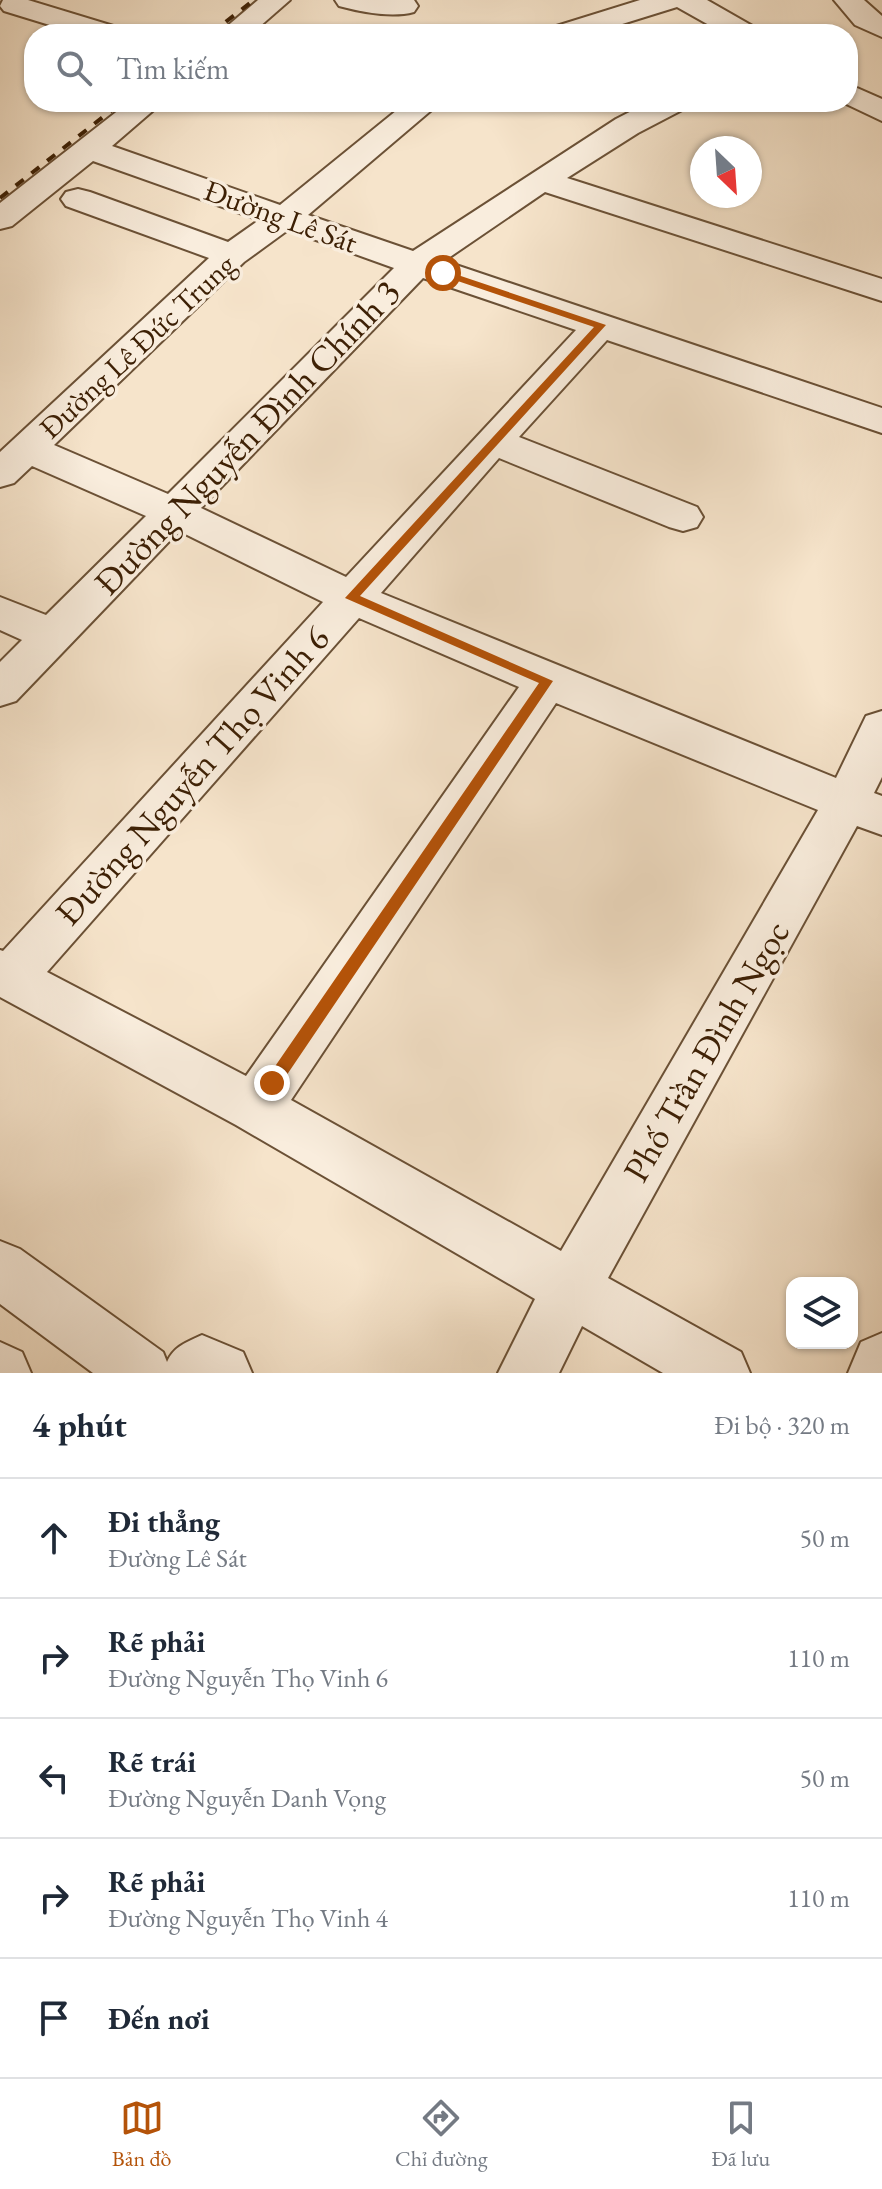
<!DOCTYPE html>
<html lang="vi">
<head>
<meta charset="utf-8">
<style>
	body { margin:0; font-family:"EB Garamond",serif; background:#f6f6f7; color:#1f2937 }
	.controls { position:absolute; right:24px; bottom:24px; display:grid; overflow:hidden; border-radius:16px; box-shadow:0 2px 6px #0004 }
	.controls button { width:72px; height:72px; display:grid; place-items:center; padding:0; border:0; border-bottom:2px solid #e0e1e3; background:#fff; color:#1f2937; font:40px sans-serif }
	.compass { position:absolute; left:690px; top:136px; width:72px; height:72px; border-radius:50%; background:#fff; box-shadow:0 2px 6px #0004; rotate:155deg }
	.stop { position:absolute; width:24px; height:24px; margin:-18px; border:6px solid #b45309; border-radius:50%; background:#fff }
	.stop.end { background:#b45309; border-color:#fff; box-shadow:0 2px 8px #0008 }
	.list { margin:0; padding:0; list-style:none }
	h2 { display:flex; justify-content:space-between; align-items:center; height:104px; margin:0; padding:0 32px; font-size:34px }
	h2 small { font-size:26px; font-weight:400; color:#747a83 }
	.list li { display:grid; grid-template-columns:52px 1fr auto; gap:24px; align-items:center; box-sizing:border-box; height:120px; padding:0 32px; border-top:2px solid #e0e1e3 }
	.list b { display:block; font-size:30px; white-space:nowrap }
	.list p { margin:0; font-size:26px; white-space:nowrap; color:#747a83 }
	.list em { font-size:26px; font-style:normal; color:#747a83 }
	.icon { flex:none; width:44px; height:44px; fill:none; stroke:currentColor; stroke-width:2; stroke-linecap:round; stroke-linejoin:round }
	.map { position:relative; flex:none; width:882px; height:1373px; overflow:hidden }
	.search { position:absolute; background:#fff; box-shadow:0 2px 6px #0004; left:24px; right:24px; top:24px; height:88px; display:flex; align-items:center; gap:20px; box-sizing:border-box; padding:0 28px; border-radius:32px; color:#747a83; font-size:30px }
	.sheet { height:704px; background:#fff }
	nav { display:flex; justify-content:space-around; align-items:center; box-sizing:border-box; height:112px; border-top:2px solid #e0e1e3; background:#fff; font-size:22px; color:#747a83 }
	nav a { display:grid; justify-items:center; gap:4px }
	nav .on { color:#b45309 }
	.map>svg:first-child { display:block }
</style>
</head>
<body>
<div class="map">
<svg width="882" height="1373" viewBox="0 0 882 1373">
	<rect width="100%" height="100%" fill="#f6e4cb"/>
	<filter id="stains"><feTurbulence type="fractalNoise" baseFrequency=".0025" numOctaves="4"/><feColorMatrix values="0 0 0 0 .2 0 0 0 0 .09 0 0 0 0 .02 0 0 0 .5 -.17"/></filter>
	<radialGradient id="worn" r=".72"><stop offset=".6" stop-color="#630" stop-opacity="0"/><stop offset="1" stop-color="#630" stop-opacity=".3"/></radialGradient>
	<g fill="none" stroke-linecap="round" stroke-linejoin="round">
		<defs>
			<g id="minor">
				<path d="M3,0H28L120,28L125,34H79L4,11L0,6Z"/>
				<path d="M258,0H290L251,34H218Z"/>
				<path d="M335,0H414L418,6L414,12C392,18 361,12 339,6Z"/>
				<path d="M640,0H707L756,28L761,34H725L677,7L590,34H545L550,28Z"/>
				<path d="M834,0H864L882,16V37L855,25Z"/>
				<path d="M848,84L882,99V121L842,102H848Z"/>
				<path d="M129,102H163L112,146L280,205L407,102H441L308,215L413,251L616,119L649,102H688L684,109L638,133L567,178L882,279V301L545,192L444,261L882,408V433L607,340L519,437L697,507L703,517L697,527L683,531L669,527L499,458L381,593L836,778L866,716L882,711V777L874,793L882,796V835L857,826L608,1278L741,1352L750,1373H663L582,1326L559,1373H498L535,1299L236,1125L0,997V950L3,951L323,602L179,531L16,701L0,706V662L22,640L0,630V597L46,615L146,516L32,466L14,483L0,487V452L209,258L66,206L61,199L66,192L78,189L90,192L228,242L259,220L93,161L12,226L0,229V203ZM288,230L394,268L168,494L54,445L244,262ZM423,278L576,330L346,577L201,508ZM359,618L519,687L246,1076L47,972ZM556,703L818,810L561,1251L291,1100Z"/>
				<path d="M0,1241L20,1249L163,1352L167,1362C174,1346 187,1342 202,1335L243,1352L252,1373H93L0,1304Z"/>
				<path d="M882,1333V1373H848L861,1342Z"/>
				<path d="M0,1342L22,1352L31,1373H0Z"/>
			</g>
		</defs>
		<use href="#minor" stroke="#6b5136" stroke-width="4"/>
		<use href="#minor" fill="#f9eddd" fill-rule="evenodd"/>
		<g stroke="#3d2005" stroke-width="4" stroke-dasharray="10 10" stroke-linecap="butt">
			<path d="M210,34L254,0"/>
			<path d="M0,198L122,102"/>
		</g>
	</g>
	<path fill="#b45309" d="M443,270L606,325L360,596L553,681L278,1088L272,1090L267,1088V1078L539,683L345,598L594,327L440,275L438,273Z"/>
	<g text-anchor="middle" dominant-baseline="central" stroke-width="7" stroke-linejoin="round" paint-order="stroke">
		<g font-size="30" fill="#3d2005" stroke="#f9eddd">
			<text transform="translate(281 216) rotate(20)">Đường Lê Sát</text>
			<text transform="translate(137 346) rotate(-43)">Đường Lê Đức Trung</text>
		</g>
		<g font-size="36" fill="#3d2005" stroke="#f9eddd">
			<text transform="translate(247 437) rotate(-46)">Đường Nguyễn Đình Chính 3</text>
			<text transform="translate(192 775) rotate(-48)">Đường Nguyễn Thọ Vinh 6</text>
			<text transform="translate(706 1051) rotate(-60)">Phố Trần Đình Ngọc</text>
		</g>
	</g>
	<rect width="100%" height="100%" filter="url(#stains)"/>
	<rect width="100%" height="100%" fill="url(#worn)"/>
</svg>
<div class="controls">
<button><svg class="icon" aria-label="layers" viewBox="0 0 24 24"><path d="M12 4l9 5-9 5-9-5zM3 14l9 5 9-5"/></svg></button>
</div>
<svg class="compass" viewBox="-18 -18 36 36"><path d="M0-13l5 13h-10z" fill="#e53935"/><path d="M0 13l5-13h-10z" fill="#747a83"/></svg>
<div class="stop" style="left:443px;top:273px"></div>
<div class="stop end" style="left:272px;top:1083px"></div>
<div class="search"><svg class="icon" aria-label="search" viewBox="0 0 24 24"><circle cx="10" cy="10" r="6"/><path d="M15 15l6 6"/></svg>Tìm kiếm</div>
</div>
<section class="sheet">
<h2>4 phút<small>Đi bộ · 320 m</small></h2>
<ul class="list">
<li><svg class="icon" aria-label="ahead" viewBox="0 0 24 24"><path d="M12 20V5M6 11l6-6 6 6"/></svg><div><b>Đi thẳng</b><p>Đường Lê Sát</p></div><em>50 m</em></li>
<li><svg class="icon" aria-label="right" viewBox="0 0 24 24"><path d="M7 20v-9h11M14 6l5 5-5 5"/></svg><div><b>Rẽ phải</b><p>Đường Nguyễn Thọ Vinh 6</p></div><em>110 m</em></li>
<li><svg class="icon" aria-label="left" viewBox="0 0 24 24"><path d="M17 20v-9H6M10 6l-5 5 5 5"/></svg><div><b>Rẽ trái</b><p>Đường Nguyễn Danh Vọng</p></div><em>50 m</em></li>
<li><svg class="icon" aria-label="right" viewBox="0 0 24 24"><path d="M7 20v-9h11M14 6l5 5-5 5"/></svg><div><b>Rẽ phải</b><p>Đường Nguyễn Thọ Vinh 4</p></div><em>110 m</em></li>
<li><svg class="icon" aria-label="arrive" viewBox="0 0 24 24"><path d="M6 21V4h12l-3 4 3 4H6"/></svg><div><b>Đến nơi</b></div></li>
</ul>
</section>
<nav>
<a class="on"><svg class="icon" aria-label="map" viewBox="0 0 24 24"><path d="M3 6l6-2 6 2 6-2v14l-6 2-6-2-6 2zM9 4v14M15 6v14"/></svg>Bản đồ</a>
<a><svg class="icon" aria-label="directions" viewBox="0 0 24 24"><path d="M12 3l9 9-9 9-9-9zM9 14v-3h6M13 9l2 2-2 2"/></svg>Chỉ đường</a>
<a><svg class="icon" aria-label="saved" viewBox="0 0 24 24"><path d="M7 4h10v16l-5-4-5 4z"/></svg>Đã lưu</a>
</nav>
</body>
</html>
